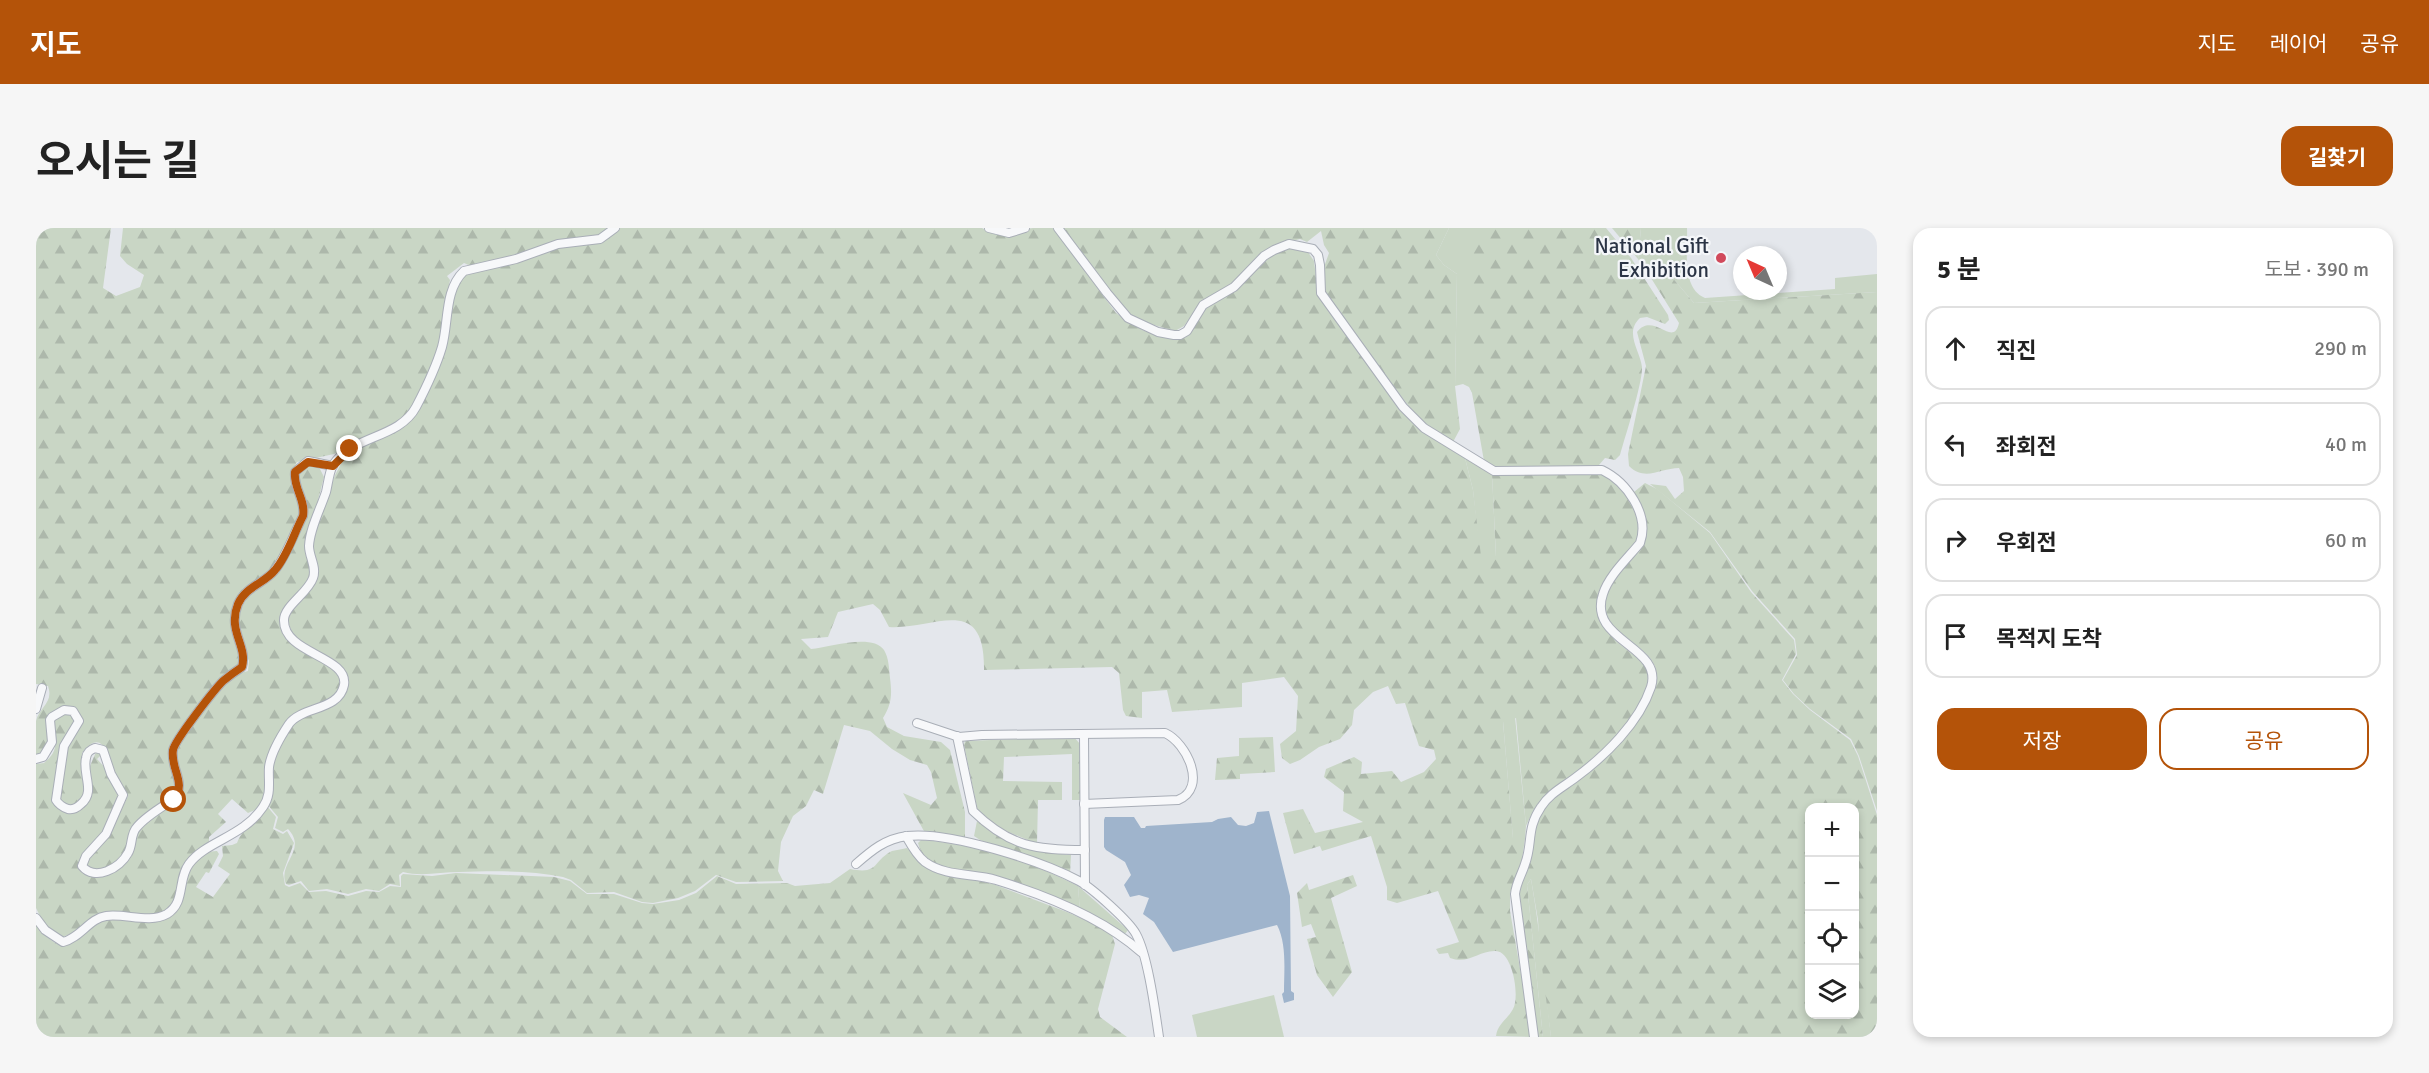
<!DOCTYPE html>
<html lang="ko">
<head>
<meta charset="utf-8">
<style>
	body { margin:0; font-family:Signika,"Noto Sans KR",sans-serif; background:#f6f6f6; color:#222 }
	.controls { position:absolute; right:18px; bottom:18px; display:grid; overflow:hidden; border-radius:12px; box-shadow:0 3px 9px #0003 }
	.controls button { width:54px; height:54px; display:grid; place-items:center; padding:0; border:0; border-bottom:2px solid #e0e0e0; background:#fff; color:#222; font:30px sans-serif }
	.compass { position:absolute; left:1697px; top:18px; width:54px; height:54px; border-radius:50%; background:#fff; box-shadow:0 3px 9px #0003; rotate:316deg }
	.stop { position:absolute; width:18px; height:18px; margin:-14px; border:4px solid #b45309; border-radius:50%; background:#fff }
	.stop.end { background:#b45309; border-color:#fff; box-shadow:0 2px 6px #0008 }
	.list { margin:0; padding:0; list-style:none }
	h2 { display:flex; justify-content:space-between; align-items:center; height:78px; margin:0; padding:0 24px; font-size:26px }
	h2 small { font-size:20px; font-weight:400; color:#767676 }
	.list li { display:grid; grid-template-columns:39px 1fr auto; gap:18px; align-items:center; box-sizing:border-box; height:84px; margin:0 12px 12px; padding:0 12px; border:2px solid #e0e0e0; border-radius:18px }
	.list b { display:block; font-size:22px; white-space:nowrap }
	.list em { font-size:20px; font-style:normal; color:#767676 }
	.actions { display:flex; gap:12px; padding:18px 24px }
	.actions a { flex:1; padding:14px 0; border:2px solid #b45309; border-radius:18px; text-align:center; font-size:21px; color:#b45309 }
	.actions .main { background:#b45309; color:#fff }
	.icon { flex:none; width:33px; height:33px; fill:none; stroke:currentColor; stroke-width:2; stroke-linecap:round; stroke-linejoin:round }
	.map { position:relative; flex:none; width:1841px; height:809px; overflow:hidden; border-radius:18px }
	header { display:flex; align-items:center; gap:36px; box-sizing:border-box; height:84px; padding:0 30px; background:#b45309; color:#fff }
	header strong { font-size:28px }
	nav { display:flex; gap:33px; margin-inline-start:auto; font-size:21px }
	.intro { display:flex; align-items:center; justify-content:space-between; box-sizing:border-box; height:144px; padding:0 36px }
	h1 { margin:0; font-size:42px }
	.button { padding:15px 27px; border-radius:18px; background:#b45309; color:#fff; font-size:21px; font-weight:700 }
	main { display:flex; gap:36px; padding:0 36px }
	aside { flex:1; background:#fff; border-radius:18px; box-shadow:0 3px 9px #0003 }
	.map>svg:first-child { display:block }
</style>
</head>
<body>
<header>
<strong>지도</strong>
<nav><a>지도</a><a>레이어</a><a>공유</a></nav>
</header>
<div class="intro"><h1>오시는 길</h1><a class="button">길찾기</a></div>
<main>
<div class="map">
<svg width="1841" height="809" viewBox="0 0 1841 809">
	<defs>
		<pattern id="forest-firs" width="22" height="20" patternUnits="userSpaceOnUse" patternTransform="scale(1.5)"><rect width="22" height="20" fill="#c9d6c5"/><path d="M5 1l3.5 6h-7zM16 11l3.5 6h-7z" fill="#adb8ab"/></pattern>
	</defs>
	<rect width="100%" height="100%" fill="#e4e7ec"/>
	<g fill="#c9d6c5">
		<path d="M1413,0H1436V165L1433,159L1427,156L1419,158L1421,46L1408,37L1400,27Z"/>
		<path d="M1605,0H1651C1652,22 1645,60 1669,70L1799,61V50L1841,46V64L1658,75L1629,41L1615,50L1602,31Z"/>
		<path d="M1429,230L1456,246L1460,329H1444L1437,262Z"/>
		<path d="M1479,489L1490,598L1489,611H1477L1467,493Z"/>
		<path d="M1495,651C1504,703 1509,756 1515,809H1507L1491,657Z"/>
		<path d="M1042,658L1092,702L1089,706L1044,683Z"/>
		<path d="M1238,767L1248,809H1161L1156,787Z"/>
	</g>
	<g fill="url(#forest-firs)" fill-rule="evenodd">
		<path d="M0,0H75L67,60L80,68L104,59L108,47L91,36L84,28L87,0H576L565,8L435,38L428,35L411,48L414,52L401,126L380,174L366,193L298,226L261,234C249,253 266,269 263,288L242,333L231,347L210,359L204,367L196,393L198,412L204,430L202,437L180,458L136,516C129,531 142,551 138,568C129,575 114,582 107,590C91,609 88,650 53,640L50,634L78,596L92,568C88,561 83,554 79,547C72,533 69,496 46,525L48,567C41,579 33,582 23,571L27,529L45,492C44,481 36,481 27,479L15,487C13,501 15,521 0,528C0,517 0,504 0,493C3,479 18,475 12,458L0,456Z"/>
		<path d="M583,0H946C971,15 974,3 997,0C1003,0 1010,0 1017,0L1080,85L1106,102L1133,111H1141L1167,81L1198,63L1234,29L1252,19H1265L1272,24L1278,33L1282,65L1363,180L1386,203L1429,230L1437,262L1445,328H1460L1456,246L1568,245C1580,251 1592,267 1598,280C1600,285 1604,291 1605,297C1610,327 1559,349 1561,380C1563,405 1591,421 1608,435C1630,466 1563,528 1541,546C1528,556 1515,563 1504,574C1497,581 1494,590 1490,598L1480,490L1467,494L1477,610L1489,611L1485,638L1474,665V683L1496,809L1460,808C1462,795 1471,792 1477,781C1484,769 1477,724 1460,723C1443,722 1433,737 1414,730L1412,725L1403,726L1400,721L1423,714L1402,663L1361,675L1351,672V659L1335,608L1286,623L1284,618L1258,626L1247,585L1267,581L1279,605L1327,594L1307,583L1308,564L1288,549L1290,541L1318,529L1326,534L1325,546L1356,543L1365,554L1388,544L1400,531L1398,522L1383,518L1369,475L1360,476L1352,458L1337,464L1318,482L1316,497L1304,511L1283,519L1264,532L1254,536L1246,530L1244,516L1260,503L1262,468L1248,449L1206,455V479L1136,484L1131,462L1106,464V490L1090,488L1087,482L1083,445L1076,439L948,442C949,364 898,402 853,399L844,382L837,376L802,384L792,409L765,411L775,421C793,419 837,405 848,422C853,430 853,441 854,450C856,466 856,476 847,490L851,499L868,508L905,514L914,522L929,584V609L889,605L867,565L895,577L901,570L895,544L891,537L874,532L856,521L834,503L808,497L787,566L778,562L770,578L757,588L745,614L742,643L747,653L700,654L680,647L659,663L642,670L617,675L606,674L578,664L551,665L535,652L527,649C494,642 456,643 423,644C405,644 385,649 367,644L363,647L364,658L354,656L343,663L330,661L312,666L291,661L273,663L265,653L253,657L250,656C241,635 272,622 252,601L247,604L239,600L242,589L231,576C234,547 237,517 258,495C273,486 293,477 306,466C331,443 282,428 270,420C259,411 254,403 251,389L277,355L276,315L299,247L306,234L312,228L324,220L362,202L374,193L396,151L423,52L434,43L520,19L565,14Z"/>
		<path d="M1025,0H1413L1400,27L1408,37L1421,46L1419,158L1424,201L1417,214L1383,192L1287,64L1288,39L1293,25L1288,17L1285,3L1271,14L1264,11L1245,16L1197,56L1159,83L1148,98L1139,103L1111,95L1088,83Z"/>
		<path d="M1436,0H1570L1595,30L1632,87L1633,92L1629,96L1611,89L1604,90C1588,105 1604,122 1606,139C1607,154 1589,209 1584,227L1579,232L1569,230L1563,237L1554,240L1466,243L1448,233L1436,165Z"/>
		<path d="M1576,0H1605L1602,31Z"/>
		<path d="M1629,41L1658,75L1841,64V583L1823,528L1815,511L1774,481L1758,466L1747,452L1761,427L1759,411L1716,363L1674,304L1614,256L1630,258L1639,271L1648,263L1647,249L1643,240C1625,240 1609,254 1593,238L1592,226L1610,138L1601,104C1618,83 1637,121 1643,95L1615,50Z"/>
		<path d="M272,236L282,237L288,249L275,299V348L270,357L248,381V402L302,446C313,479 263,473 249,496C245,503 238,512 235,520C228,541 239,577 212,585L196,571L182,586L190,594L173,609V614L156,628L140,672L130,683L116,687L71,685L42,703L24,710L10,700L0,680V536L8,535C30,517 11,509 20,487L34,485L40,494L16,565L19,576C31,584 40,588 51,575L54,538L60,524L66,526L61,531L72,543L84,567L74,594L45,630L42,636C44,643 48,646 55,648C88,657 91,613 107,596C118,585 134,580 145,569C150,551 135,536 142,518C158,495 183,448 212,443L213,433L200,400V390L213,366L232,352L271,283L262,249L263,244Z"/>
		<path d="M1609,255L1621,261L1674,305L1715,364L1758,412L1760,426L1746,452L1757,466L1774,482L1814,512L1822,528L1841,587V809H1515L1504,724L1502,692L1495,651L1491,657L1507,809H1499C1495,773 1491,736 1487,700C1485,688 1481,671 1484,659C1486,651 1492,643 1493,634C1497,617 1494,601 1504,586C1514,571 1528,564 1542,553C1571,531 1612,491 1620,455C1629,414 1556,410 1570,367C1572,360 1578,353 1582,348C1607,316 1623,304 1598,264ZM1774,580H1818V786H1774Z"/>
		<path d="M1038,509L1044,516L1045,572H1036V526L968,529L967,553L1026,554V572H1002L1001,616L961,599L942,584L928,517L929,513Z"/>
		<path d="M1237,509L1239,544L1204,546V551L1179,552L1181,530L1203,528V510Z"/>
		<path d="M231,578L240,589L237,601L247,606L251,603L258,615L247,645L249,657L253,659L264,655L273,664L290,663L312,668L330,663L343,664L354,658L365,659V648L367,646L396,648L420,645L518,649L534,653L551,666H578L606,675L617,676L643,672L660,665L681,648L700,656L751,655L759,658L794,655L814,641C844,647 836,633 856,623C861,622 867,621 871,620L885,635L896,642L957,656L1031,684L1067,700L1076,707L1079,716L1062,781L1064,789L1091,809H0V696C33,739 37,705 68,691L132,688C141,668 155,622 181,623L183,626L173,645L170,644L160,659L177,669L194,646L182,638L187,628L186,618L196,617L201,615C206,600 223,592 231,578Z"/>
		<path d="M941,593C973,617 996,624 1035,627L1034,647L944,612L938,608Z"/>
		<path d="M885,612C939,616 994,633 1042,658L1044,683C1028,677 1012,669 996,664C965,654 928,651 898,636C889,631 885,625 882,615Z"/>
		<path d="M1317,647L1321,658L1295,670L1316,744L1297,769L1281,747L1271,711L1280,709L1275,696L1266,699L1261,665L1271,655L1273,662Z"/>
	</g>
	<path fill="#9fb4cc" d="M1233,583L1254,668L1255,763L1258,765V772L1248,775L1246,766L1248,764C1248,743 1251,716 1241,697L1137,724L1118,694L1107,686L1113,670L1103,667L1094,669L1088,657L1095,647L1089,634L1070,622L1068,619V592L1069,589H1098L1105,600H1109L1110,598L1176,594L1182,591L1195,589L1202,597L1210,598L1218,595L1221,584Z"/>
	<g fill="none" stroke-linecap="round" stroke-linejoin="round">
		<defs>
			<g id="minor">
				<path d="M953,0L973,5L989,0"/>
				<path d="M1022,0L1071,65L1092,90L1122,104L1138,107H1144L1151,103L1167,77L1198,59L1228,28L1238,22L1253,16L1277,21L1282,27L1284,37L1285,65L1367,179L1388,200L1458,243L1566,242C1591,254 1614,287 1604,315C1592,330 1573,347 1567,366C1551,413 1628,418 1615,459C1603,495 1569,528 1539,550C1527,559 1513,566 1505,579C1490,601 1497,615 1489,636C1486,646 1480,655 1479,666L1498,809"/>
				<path d="M0,481L6,460"/>
				<path d="M881,495L923,509L946,507L1129,505C1151,515 1172,560 1142,572L1048,576"/>
				<path d="M1048,507L1049,657"/>
				<path d="M921,508L937,583C974,619 1000,622 1049,622"/>
				<path d="M0,531L7,529L16,514L14,492L16,489L28,482L37,483L43,493L28,518L20,572C23,577 26,579 32,581C37,582 41,580 45,576C60,564 46,546 50,530C51,524 54,522 59,520L67,522L75,546L87,567L70,606L50,628L46,638C59,654 84,640 92,625C97,617 94,606 101,599C110,588 126,579 138,571C151,554 134,541 137,522C139,512 178,462 187,453C193,448 200,443 206,439C212,418 191,403 202,376C209,359 229,355 239,342C251,327 258,305 267,288C270,272 257,260 259,244L272,233L297,238"/>
				<path d="M870,608C875,617 881,628 889,634C910,649 937,645 960,652C1009,667 1067,690 1105,724"/>
				<path d="M820,636C836,622 849,611 871,608C914,603 1005,633 1043,653C1056,660 1093,693 1100,706C1112,728 1119,782 1123,809"/>
				<path d="M0,690L9,702L27,714C44,710 54,690 70,688C89,685 113,696 131,686C150,674 141,652 153,636C170,613 207,609 227,579C236,566 232,554 233,539C235,524 245,508 253,496C266,478 303,483 308,457C313,428 247,426 248,392C248,378 272,365 277,350C281,339 273,329 273,318C274,300 284,282 290,264C292,256 293,244 297,237C316,207 363,211 380,179C390,160 400,139 406,119C413,94 408,62 428,43L480,31L522,16L564,11L579,0"/>
			</g>
		</defs>
		<use href="#minor" stroke="#a9aeb7" stroke-width="10"/>
		<use href="#minor" stroke="#f7f8fa" stroke-width="8"/>
	</g>
	<g fill="none" stroke-linecap="round" stroke-linejoin="round">
		<path stroke="#b45309" stroke-width="8" d="M138,572C151,554 134,541 137,522C139,512 178,462 187,453C193,448 200,443 206,439C212,418 191,403 202,376C209,359 229,355 239,342C252,327 258,305 267,288C270,272 257,260 259,244L272,234L297,238L314,221"/>
	</g>
	<circle fill="#d1495b" stroke="#f4f6f9" stroke-width="2" cx="1685" cy="30" r="6"/>
	<g text-anchor="middle" dominant-baseline="central" stroke-width="4.5" stroke-linejoin="round" paint-order="stroke">
		<g font-size="21" fill="#2b3445" stroke="#f4f6f9" text-anchor="end">
			<text x="1673" y="18">National Gift<tspan x="1673" dy="24">Exhibition</tspan></text>
		</g>
	</g>
</svg>
<div class="controls">
<button>+</button>
<button>−</button>
<button><svg class="icon" aria-label="locate" viewBox="0 0 24 24"><circle cx="12" cy="12" r="6"/><path d="M12 2v4M12 18v4M2 12h4M18 12h4"/></svg></button>
<button><svg class="icon" aria-label="layers" viewBox="0 0 24 24"><path d="M12 4l9 5-9 5-9-5zM3 14l9 5 9-5"/></svg></button>
</div>
<svg class="compass" viewBox="-18 -18 36 36"><path d="M0-13l5 13h-10z" fill="#e53935"/><path d="M0 13l5-13h-10z" fill="#767676"/></svg>
<div class="stop" style="left:138px;top:572px"></div>
<div class="stop end" style="left:314px;top:221px"></div>
</div>
<aside>
<h2>5 분<small>도보 · 390 m</small></h2>
<ul class="list">
<li><svg class="icon" aria-label="ahead" viewBox="0 0 24 24"><path d="M12 20V5M6 11l6-6 6 6"/></svg><div><b>직진</b></div><em>290 m</em></li>
<li><svg class="icon" aria-label="left" viewBox="0 0 24 24"><path d="M17 20v-9H6M10 6l-5 5 5 5"/></svg><div><b>좌회전</b></div><em>40 m</em></li>
<li><svg class="icon" aria-label="right" viewBox="0 0 24 24"><path d="M7 20v-9h11M14 6l5 5-5 5"/></svg><div><b>우회전</b></div><em>60 m</em></li>
<li><svg class="icon" aria-label="arrive" viewBox="0 0 24 24"><path d="M6 21V4h12l-3 4 3 4H6"/></svg><div><b>목적지 도착</b></div></li>
</ul>
<div class="actions"><a class="main">저장</a><a>공유</a></div>
</aside>
</main>
</body>
</html>
